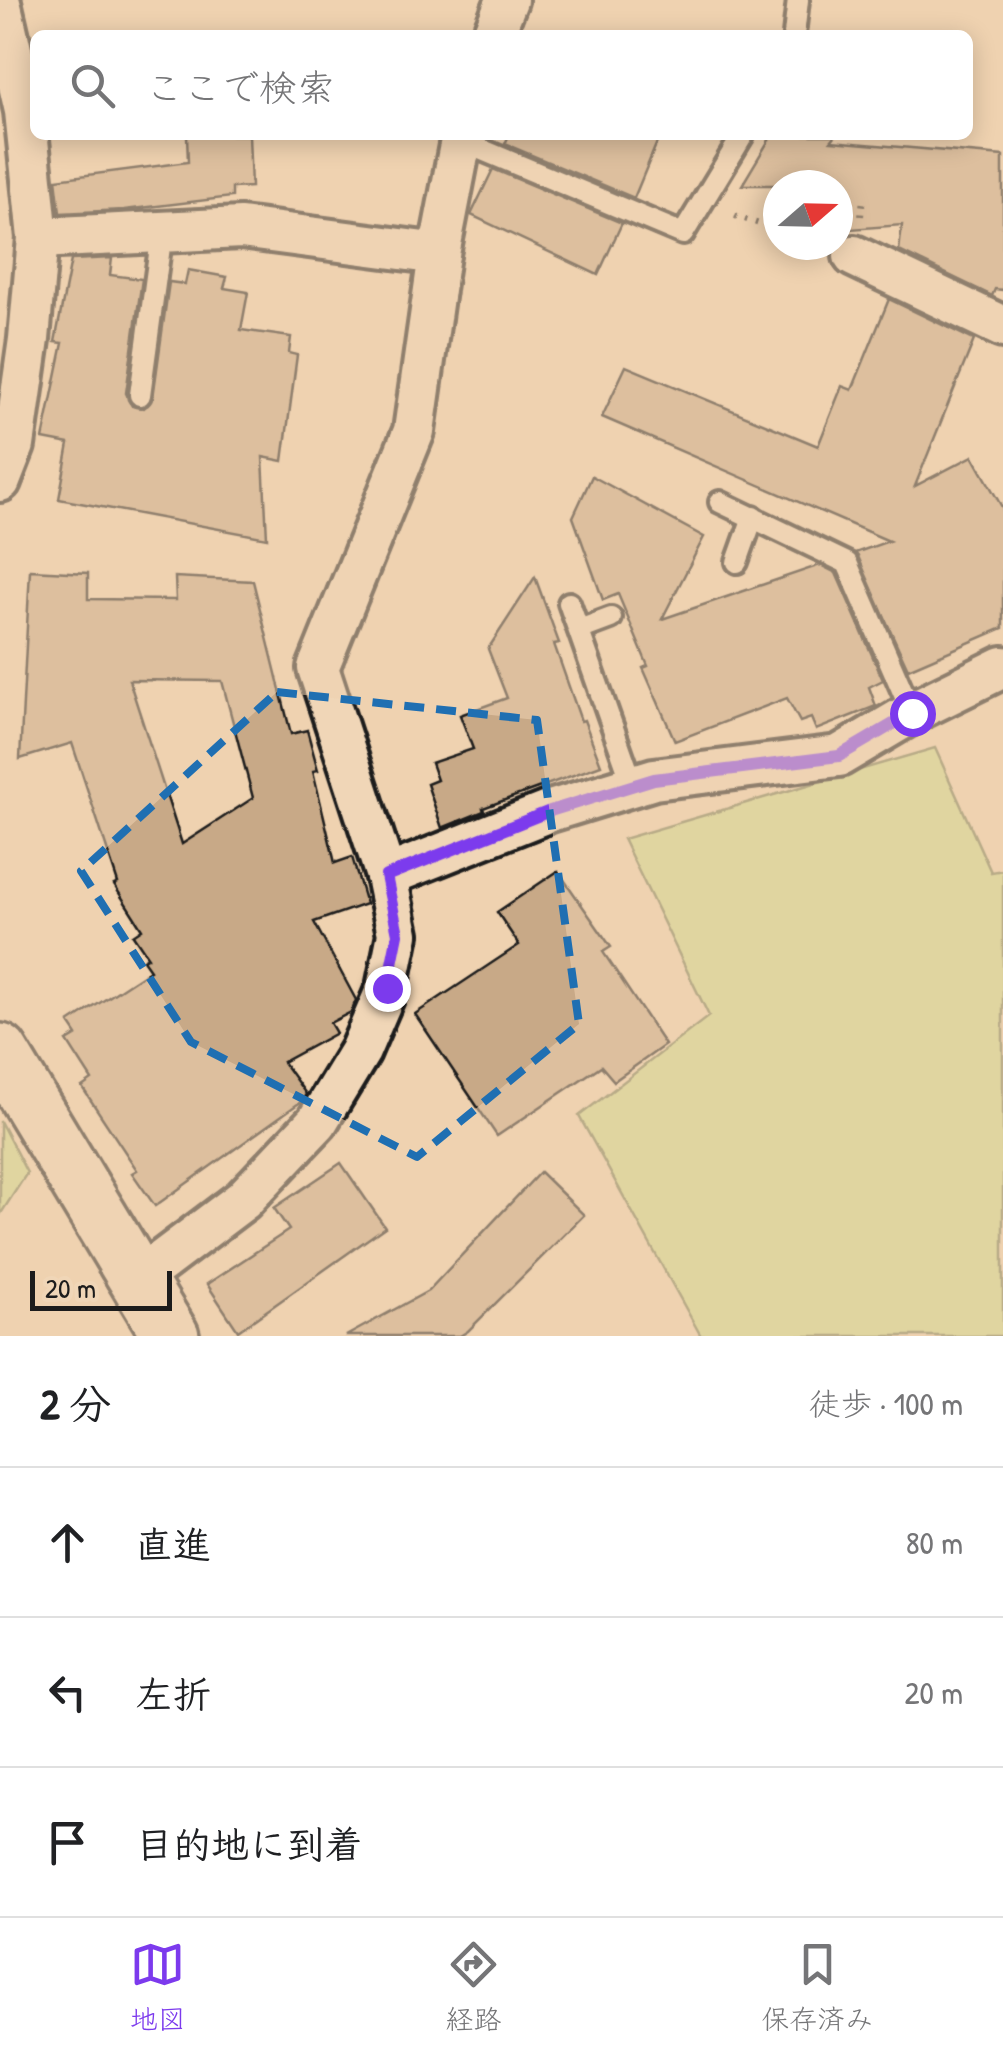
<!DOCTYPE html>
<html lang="ja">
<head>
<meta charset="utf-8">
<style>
	body { margin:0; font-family:"Patrick Hand","Klee One",sans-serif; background:#f2f2f2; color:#202124 }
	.compass { position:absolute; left:763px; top:170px; width:90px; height:90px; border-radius:50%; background:#fff; box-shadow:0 5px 25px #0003; rotate:70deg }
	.scale { position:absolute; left:30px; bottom:25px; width:142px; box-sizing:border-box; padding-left:10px; border:5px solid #1c1c1c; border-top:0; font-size:28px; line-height:35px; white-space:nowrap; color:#1c1c1c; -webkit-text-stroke:8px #f0d6b7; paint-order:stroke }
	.stop { position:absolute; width:30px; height:30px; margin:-22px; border:8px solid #7c3aed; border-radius:50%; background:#fff }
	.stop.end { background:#7c3aed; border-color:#fff; box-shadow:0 2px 10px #0008 }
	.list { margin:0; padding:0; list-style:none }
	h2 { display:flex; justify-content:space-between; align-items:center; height:130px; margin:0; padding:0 40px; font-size:42px }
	h2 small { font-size:32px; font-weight:400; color:#757577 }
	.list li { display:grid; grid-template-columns:65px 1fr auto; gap:30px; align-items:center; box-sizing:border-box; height:150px; padding:0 40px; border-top:2px solid #e0e0e0 }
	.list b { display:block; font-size:38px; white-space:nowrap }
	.list em { font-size:32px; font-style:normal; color:#757577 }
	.icon { flex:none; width:55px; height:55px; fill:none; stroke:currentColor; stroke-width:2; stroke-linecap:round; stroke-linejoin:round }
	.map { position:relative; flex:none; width:1003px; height:1336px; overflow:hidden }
	.search { position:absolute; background:#fff; box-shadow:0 5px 25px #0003; left:30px; right:30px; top:30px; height:110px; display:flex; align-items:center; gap:25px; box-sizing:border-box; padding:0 35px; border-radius:15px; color:#757577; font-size:38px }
	.sheet { height:580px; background:#fff }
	nav { display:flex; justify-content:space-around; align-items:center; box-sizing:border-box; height:140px; border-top:2px solid #e0e0e0; background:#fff; font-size:28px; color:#757577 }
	nav a { display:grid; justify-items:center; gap:5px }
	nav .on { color:#7c3aed }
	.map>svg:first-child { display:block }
</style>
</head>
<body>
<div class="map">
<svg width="1003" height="1336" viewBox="0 0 1003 1336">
	<rect width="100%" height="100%" fill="#efd2b0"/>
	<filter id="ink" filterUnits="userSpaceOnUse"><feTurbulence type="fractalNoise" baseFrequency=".01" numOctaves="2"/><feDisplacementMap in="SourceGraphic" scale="20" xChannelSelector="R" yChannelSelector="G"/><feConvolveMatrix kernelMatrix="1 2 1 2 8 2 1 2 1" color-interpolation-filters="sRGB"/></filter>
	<g filter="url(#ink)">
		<g fill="#cfda8d" stroke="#767b54" stroke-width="2.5">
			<path d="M935,748L991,872L1003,870V1336H701L579,1116L709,1016L623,839Z"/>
			<path d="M0,1121L27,1173L0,1215Z"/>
		</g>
		<g fill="#c8a987" stroke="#1c1c1c" stroke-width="2.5" fill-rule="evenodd">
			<path d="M187,135H249L251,187L232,188V197L124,210L60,213L56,179L188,162Z"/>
			<path d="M509,135H660L634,198L505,144Z"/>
			<path d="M772,135H836L831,141L1003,156V290L995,289L992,296L899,251L902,225L838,230V185H742Z"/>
			<path d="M493,169L622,223L598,275L471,215Z"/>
			<path d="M112,258L110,275L142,279L126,393L132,406L144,408L153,398L169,282L185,284L188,270L227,277L224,288L248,292L241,330L291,337L289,353L297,355L283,461L263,457L267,538L59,499L69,444L43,439L63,343L55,342L71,260Z"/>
			<path d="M889,299L974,340L915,486L973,456L1003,509V628L908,669L855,553L889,541L602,417L626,366L818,446L842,386L852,390Z"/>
			<path d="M592,476L704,537L662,619L820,565L836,573L883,680L869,687L876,706L816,730L811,718L800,722L787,698L675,741L643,668L648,666L618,594L603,600L573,517Z"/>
			<path d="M30,570L88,573V599L176,600L175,577L253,581L291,734L307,730L318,770L313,771L335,863L352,857L366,904L314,922L356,1000L351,1012L330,1023L336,1033L283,1062L306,1094L302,1101L155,1206L132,1173L137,1170L82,1087L92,1080L67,1041L77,1035L69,1023L150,970L143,960L148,957L133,935L142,929L114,885L118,883L72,743L20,759ZM129,680L222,681L253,798L182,844Z"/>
			<path d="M535,577L559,643L554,644L581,721L584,720L601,765L483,808L484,811L442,828L427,784L437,780L431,763L473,749L460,715L507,698L488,649Z"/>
			<path d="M558,871L611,947L603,952L665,1045L614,1081L601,1066L497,1136L415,1014L519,945L497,912Z"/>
			<path d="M341,1163L385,1227L238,1331L207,1284L289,1230L274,1208Z"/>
			<path d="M540,1172L584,1215L468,1331L460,1336H346L428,1291Z"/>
		</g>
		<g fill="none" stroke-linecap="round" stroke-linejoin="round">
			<defs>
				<g id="lane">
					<path d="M794,35L798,0"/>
					<path d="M461,141L683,234L743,135"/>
					<path d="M140,395L162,232"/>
					<path d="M720,502L847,563L912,713"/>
					<path d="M737,562L753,517"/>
					<path d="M569,603L633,785"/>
					<path d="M579,630L611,618"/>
				</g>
				<g id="street">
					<path d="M0,2L25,111L38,238L29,339L14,445L0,481"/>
					<path d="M493,35L507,0"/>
					<path d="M38,238L241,228L439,254L462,135"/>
					<path d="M854,256L1003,327"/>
					<path d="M386,876L550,811L654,779L839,756L920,708L1003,667"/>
					<path d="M137,1280L243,1200L317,1122L360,1051L387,988L398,934L386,876L318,668L414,431L439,254"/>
				</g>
				<path id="secondary" d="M0,1052L171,1336"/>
			</defs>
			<use href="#lane" stroke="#1c1c1c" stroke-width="28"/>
			<use href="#street" stroke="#1c1c1c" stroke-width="48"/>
			<use href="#secondary" stroke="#1c1c1c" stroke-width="62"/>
			<g stroke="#1c1c1c" stroke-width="6" stroke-dasharray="2.5 8" stroke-linecap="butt">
				<path d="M735,216L778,230"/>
				<path d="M861,216L863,198"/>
			</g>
			<use href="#lane" stroke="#f0d6b7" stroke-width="20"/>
			<use href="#street" stroke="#f0d6b7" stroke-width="40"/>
			<use href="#secondary" stroke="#f0d6b7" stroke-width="55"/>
		</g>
	</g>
	<g fill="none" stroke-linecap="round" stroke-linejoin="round" filter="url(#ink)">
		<path stroke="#7c3aed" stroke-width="12" d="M387,988L398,934L386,876L550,811L654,779L839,756L912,713"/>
	</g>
	<path d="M0 0H1003V1336H0ZM277,692L537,720L579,1024L417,1157L191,1042L81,871Z" fill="#efd2b0" fill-opacity=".55" fill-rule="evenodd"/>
	<path fill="none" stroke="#1f6fb2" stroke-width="8" stroke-dasharray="20 12" stroke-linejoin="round" d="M277,692L537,720L579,1024L417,1157L191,1042L81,871Z"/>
</svg>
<svg class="compass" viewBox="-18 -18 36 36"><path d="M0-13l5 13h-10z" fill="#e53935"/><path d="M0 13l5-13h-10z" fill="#757577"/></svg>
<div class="scale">20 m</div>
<div class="stop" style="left:912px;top:713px"></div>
<div class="stop end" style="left:387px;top:988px"></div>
<div class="search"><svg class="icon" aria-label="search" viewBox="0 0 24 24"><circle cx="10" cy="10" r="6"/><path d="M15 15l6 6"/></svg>ここで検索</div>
</div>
<section class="sheet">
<h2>2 分<small>徒歩 · 100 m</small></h2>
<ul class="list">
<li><svg class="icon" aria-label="ahead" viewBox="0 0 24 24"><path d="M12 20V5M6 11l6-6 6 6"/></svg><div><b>直進</b></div><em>80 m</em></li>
<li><svg class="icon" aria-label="left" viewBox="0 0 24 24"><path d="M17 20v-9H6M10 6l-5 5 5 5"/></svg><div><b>左折</b></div><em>20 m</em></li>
<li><svg class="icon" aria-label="arrive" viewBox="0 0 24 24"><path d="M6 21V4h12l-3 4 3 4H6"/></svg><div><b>目的地に到着</b></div></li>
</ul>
</section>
<nav>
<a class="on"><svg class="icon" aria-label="map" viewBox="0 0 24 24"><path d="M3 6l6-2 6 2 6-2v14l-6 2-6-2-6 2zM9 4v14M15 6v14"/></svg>地図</a>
<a><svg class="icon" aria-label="directions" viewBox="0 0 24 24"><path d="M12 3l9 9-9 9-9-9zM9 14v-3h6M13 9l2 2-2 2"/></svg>経路</a>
<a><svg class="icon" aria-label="saved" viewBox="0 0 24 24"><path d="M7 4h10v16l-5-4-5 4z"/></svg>保存済み</a>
</nav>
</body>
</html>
